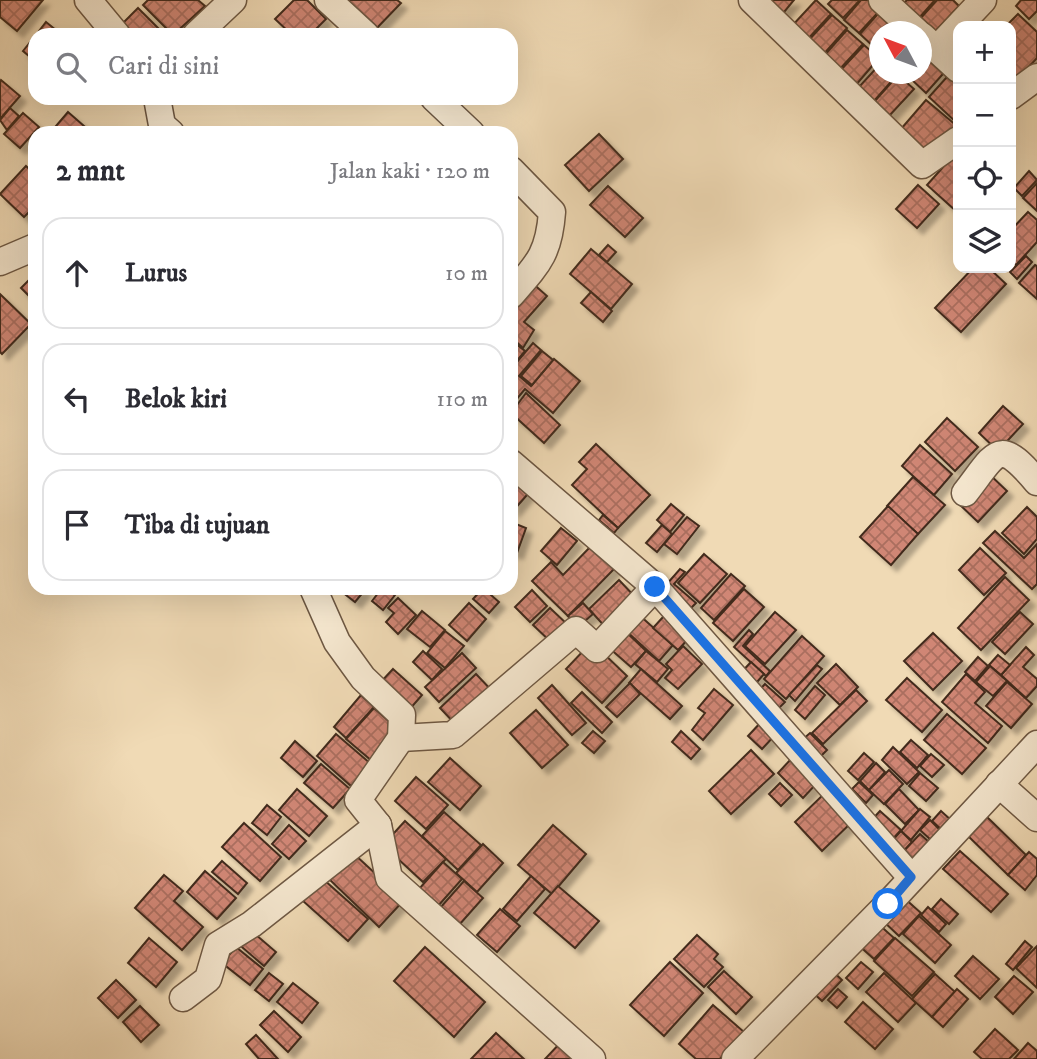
<!DOCTYPE html>
<html lang="id">
<head>
<meta charset="utf-8">
<style>
	body { margin:0; font-family:"IM FELL DW Pica",serif; background:#f7f7f7; color:#2b2b33 }
	.controls { position:absolute; right:21px; top:21px; display:grid; overflow:hidden; border-radius:14px; box-shadow:0 7px 28px #0002 }
	.controls button { width:63px; height:63px; display:grid; place-items:center; padding:0; border:0; border-bottom:2px solid #e1e1e2; background:#fff; color:#2b2b33; font:35px sans-serif }
	.compass { position:absolute; left:869px; top:21px; width:63px; height:63px; border-radius:50%; background:#fff; box-shadow:0 7px 28px #0002; rotate:311deg }
	.stop { position:absolute; width:21px; height:21px; margin:-16px; border:5px solid #1a73e8; border-radius:50%; background:#fff }
	.stop.end { background:#1a73e8; border-color:#fff; box-shadow:0 2px 7px #0008 }
	.list { margin:0; padding:0; list-style:none }
	h2 { display:flex; justify-content:space-between; align-items:center; height:91px; margin:0; padding:0 28px; font-size:30px }
	h2 small { font-size:23px; font-weight:400; color:#7c7c81 }
	.list li { display:grid; grid-template-columns:46px 1fr auto; gap:21px; align-items:center; box-sizing:border-box; height:112px; margin:0 14px 14px; padding:0 14px; border:2px solid #e1e1e2; border-radius:21px }
	.list b { display:block; font-size:26px; white-space:nowrap }
	.list em { font-size:23px; font-style:normal; color:#7c7c81 }
	.icon { flex:none; width:38px; height:38px; fill:none; stroke:currentColor; stroke-width:2; stroke-linecap:round; stroke-linejoin:round }
	.map { position:relative; flex:none; width:1037px; height:1059px; overflow:hidden }
	.search { position:absolute; background:#fff; box-shadow:0 7px 28px #0002; left:28px; top:28px; width:490px; height:77px; display:flex; align-items:center; gap:18px; box-sizing:border-box; padding:0 24px; border-radius:21px; color:#7c7c81; font-size:26px }
	.panel { position:absolute; background:#fff; box-shadow:0 7px 28px #0002; left:28px; top:126px; width:490px; height:469px; border-radius:21px }
	.map>svg:first-child { display:block }
</style>
</head>
<body>
<div class="map">
<svg width="1037" height="1059" viewBox="0 0 1037 1059">
	<defs>
		<pattern id="building-cross-hatch" width="8" height="8" patternUnits="userSpaceOnUse" patternTransform="scale(1.75)"><rect width="8" height="8" fill="#d08674"/><path d="M0 0l8 8M0 8l8-8" fill="none" stroke="#aa6e5f"/></pattern>
		<filter id="shadow"><feDropShadow dx="6" dy="6" stdDeviation="2" flood-color="#0004"/></filter>
	</defs>
	<rect width="100%" height="100%" fill="#f0dab5"/>
	<filter id="stains"><feTurbulence type="fractalNoise" baseFrequency=".00286" numOctaves="4"/><feColorMatrix values="0 0 0 0 .2 0 0 0 0 .09 0 0 0 0 .02 0 0 0 .5 -.17"/></filter>
	<radialGradient id="worn" r=".72"><stop offset=".6" stop-color="#630" stop-opacity="0"/><stop offset="1" stop-color="#630" stop-opacity=".3"/></radialGradient>
	<g fill="url(#building-cross-hatch)" stroke="#422c1d" stroke-width="2" filter="url(#shadow)">
		<path d="M0,0H43L17,31L0,17Z"/>
		<path d="M148,0H198L205,6L173,35L143,5Z"/>
		<path d="M294,0H307L326,19L310,35H292L275,19Z"/>
		<path d="M341,0H397L401,3L374,31Z"/>
		<path d="M762,0H794L780,17Z"/>
		<path d="M816,0L831,14L806,41L791,27Z"/>
		<path d="M832,0H860L843,18L828,4Z"/>
		<path d="M861,0H877L884,6L859,33L844,20Z"/>
		<path d="M907,0H935L919,18L903,4Z"/>
		<path d="M937,0H953L959,6L934,33L919,20Z"/>
		<path d="M1021,0H1037V11L1029,19L1016,6Z"/>
		<path d="M884,7L899,21L890,32H880V43L875,48L860,34Z"/>
		<path d="M138,8L164,34V35H123L117,29Z"/>
		<path d="M1018,14L1037,32V58L1011,86V26H1006Z"/>
		<path d="M832,15L847,28L822,56L807,42Z"/>
		<path d="M46,22L62,35H36Z"/>
		<path d="M847,30L863,44L838,71L823,57Z"/>
		<path d="M35,36V61L23,51Z"/>
		<path d="M864,45L879,58L855,86L839,72Z"/>
		<path d="M935,52L950,66L926,93L911,79L916,74H922V67Z"/>
		<path d="M880,64V74H898L874,101L859,87Z"/>
		<path d="M955,68L958,71V124L929,97Z"/>
		<path d="M898,75L914,89L889,116L874,102Z"/>
		<path d="M1,80L20,96L0,119V82Z"/>
		<path d="M926,100L957,126L931,155L901,129Z"/>
		<path d="M10,108L19,116L7,130L0,120Z"/>
		<path d="M68,112L92,133H50Z"/>
		<path d="M23,113L39,127L20,148L4,134Z"/>
		<path d="M599,134L623,159L589,191L565,165Z"/>
		<path d="M953,156L958,161L956,211L927,185Z"/>
		<path d="M26,166L35,174V206L24,217L0,194Z"/>
		<path d="M1029,171L1037,180L1022,196L1014,188Z"/>
		<path d="M1037,183V211L1023,198Z"/>
		<path d="M918,185L939,204L917,228L896,209Z"/>
		<path d="M608,186L643,218L625,237L590,205Z"/>
		<path d="M1028,212L1037,220V242L1016,265L1011,260V230Z"/>
		<path d="M608,245L616,252L607,262L599,255Z"/>
		<path d="M591,249L632,284L611,309L570,274Z"/>
		<path d="M1026,256L1032,262L1017,279L1010,272Z"/>
		<path d="M1035,265L1037,266V299L1019,283Z"/>
		<path d="M973,268H989L1006,284L961,332L935,308Z"/>
		<path d="M35,274V302L21,288Z"/>
		<path d="M530,281L547,296L524,322L534,330L523,348L511,337L515,330L511,327V303Z"/>
		<path d="M591,292L612,311L603,322L581,303Z"/>
		<path d="M0,294L31,324L2,354L0,352Z"/>
		<path d="M511,340L525,351L511,368Z"/>
		<path d="M533,343L541,350L519,376L531,386L554,359L580,381L553,413L525,389L511,406V369Z"/>
		<path d="M542,351L553,360L532,385L521,376Z"/>
		<path d="M526,393L560,425L544,443L511,413Z"/>
		<path d="M1003,406L1023,424L998,451L979,433Z"/>
		<path d="M947,418L978,447L955,471L925,442Z"/>
		<path d="M596,444L650,495L618,528L572,485L587,469L579,462Z"/>
		<path d="M920,445L952,474L934,495L902,466Z"/>
		<path d="M987,472L1007,491L978,522L958,503Z"/>
		<path d="M913,477L945,505L918,534L887,506Z"/>
		<path d="M524,478L534,487L513,511L511,493Z"/>
		<path d="M671,504L684,515L670,532L657,520Z"/>
		<path d="M888,506L918,534L891,565L860,537Z"/>
		<path d="M1027,507L1037,517V539L1024,554L1002,533Z"/>
		<path d="M603,515L618,528L614,533L599,520Z"/>
		<path d="M687,517L699,526L677,554L664,544Z"/>
		<path d="M511,522L526,528L517,553L511,551Z"/>
		<path d="M662,525L672,534L657,552L646,543Z"/>
		<path d="M561,528L577,541L557,565L541,551Z"/>
		<path d="M995,531L1024,558L1037,544V584L1032,589L983,543Z"/>
		<path d="M593,544L616,567L568,616L532,581L551,562L563,575Z"/>
		<path d="M980,548L1006,573L984,595L959,570Z"/>
		<path d="M704,554L727,574L700,603L678,583Z"/>
		<path d="M680,569L685,572L674,584L696,603L691,608L666,585Z"/>
		<path d="M731,574L745,586L714,620L701,608Z"/>
		<path d="M1005,577L1029,600L981,650L958,628Z"/>
		<path d="M619,580L637,599L607,629L589,609Z"/>
		<path d="M346,588H362L365,590L355,602L342,592Z"/>
		<path d="M382,588L395,595L383,610L372,601Z"/>
		<path d="M483,588L499,602L489,613L473,599Z"/>
		<path d="M744,589L764,607L733,641L713,623Z"/>
		<path d="M532,590L547,606L530,622L515,607Z"/>
		<path d="M398,598L416,615L398,634L386,622L394,613L388,608Z"/>
		<path d="M469,603L486,619L467,641L449,625Z"/>
		<path d="M583,603L593,614L578,627L568,616Z"/>
		<path d="M550,608L569,626L552,643L533,625Z"/>
		<path d="M422,611L445,630L430,647L407,629Z"/>
		<path d="M775,612L796,630L765,664L745,646Z"/>
		<path d="M1020,612L1033,624L1005,654L992,642Z"/>
		<path d="M638,614L673,645L659,661L624,629Z"/>
		<path d="M664,616L689,638L678,650L653,628Z"/>
		<path d="M624,630L646,651L631,667L608,647Z"/>
		<path d="M749,630L753,634L743,646L770,671L766,676L734,647Z"/>
		<path d="M445,631L464,646L445,668L427,653Z"/>
		<path d="M933,633L962,661L933,690L904,661Z"/>
		<path d="M802,636L824,656L786,699L764,679Z"/>
		<path d="M683,646L702,664L678,689L665,678L672,670L666,664Z"/>
		<path d="M1026,647L1034,655L1023,667L1037,679V686L1026,698L1001,675Z"/>
		<path d="M585,649L600,650L627,676L602,703L566,669Z"/>
		<path d="M423,651L442,669L432,680L413,662Z"/>
		<path d="M646,651L668,669L657,682L635,664Z"/>
		<path d="M462,653L476,668L439,702L425,687Z"/>
		<path d="M998,655L1010,665L1001,675L989,665Z"/>
		<path d="M978,657L988,666L975,681L965,672Z"/>
		<path d="M751,662L764,674L750,690L736,678Z"/>
		<path d="M836,664L858,687L840,705L817,683Z"/>
		<path d="M817,665L822,669L795,701L789,695Z"/>
		<path d="M990,666L1007,681L993,696L976,682Z"/>
		<path d="M393,669L422,695L409,710L379,684Z"/>
		<path d="M641,669L682,706L670,719L629,683Z"/>
		<path d="M476,674L495,694L459,728L440,708Z"/>
		<path d="M966,674L985,692L975,703L1002,726L988,743L942,702Z"/>
		<path d="M907,678L942,710L922,732L886,700Z"/>
		<path d="M1007,682L1032,704L1011,728L986,706Z"/>
		<path d="M630,683L640,694L617,717L606,707Z"/>
		<path d="M765,684L785,702L773,714L753,697Z"/>
		<path d="M552,685L586,723L572,735L538,698Z"/>
		<path d="M815,686L825,695L805,719L795,710Z"/>
		<path d="M714,689L733,705L703,740L692,730L705,713L698,708Z"/>
		<path d="M856,690L867,701L823,744L812,733Z"/>
		<path d="M582,692L612,722L602,733L571,703Z"/>
		<path d="M361,695L374,707L346,738L334,727Z"/>
		<path d="M374,708L399,730L372,761L346,739Z"/>
		<path d="M536,710L568,745L542,768L510,733Z"/>
		<path d="M947,714L986,748L962,774L924,740Z"/>
		<path d="M762,721L776,734L762,749L748,736Z"/>
		<path d="M593,731L605,741L594,753L582,743Z"/>
		<path d="M681,731L700,749L691,759L672,742Z"/>
		<path d="M810,733L827,750L820,757L802,740Z"/>
		<path d="M336,734L371,764L351,786L317,756Z"/>
		<path d="M911,740L928,755L917,768L900,752Z"/>
		<path d="M295,741L317,761L303,777L281,758Z"/>
		<path d="M893,747L919,772L907,784L882,760Z"/>
		<path d="M751,750L774,774L731,814L709,791Z"/>
		<path d="M864,753L874,762L858,780L848,771Z"/>
		<path d="M931,754L944,765L932,777L920,766Z"/>
		<path d="M450,758L481,786L460,810L428,782Z"/>
		<path d="M792,758L817,783L803,798L778,773Z"/>
		<path d="M876,763L885,772L869,790L860,781Z"/>
		<path d="M321,764L350,789L333,808L304,783Z"/>
		<path d="M889,770L903,784L884,804L869,790Z"/>
		<path d="M920,773L938,788L926,801L909,786Z"/>
		<path d="M416,777L448,805L426,829L395,801Z"/>
		<path d="M859,782L873,795L866,803L852,789Z"/>
		<path d="M780,783L792,795L781,806L769,794Z"/>
		<path d="M297,789L327,816L309,836L279,810Z"/>
		<path d="M899,789L919,810L905,824L885,804Z"/>
		<path d="M827,791L854,820L822,851L795,822Z"/>
		<path d="M267,805L281,817L267,835L252,823Z"/>
		<path d="M920,809L930,817L911,840L901,831Z"/>
		<path d="M880,811L901,830L889,843L868,824Z"/>
		<path d="M941,811L952,821L943,831L932,821Z"/>
		<path d="M444,812L481,845L458,870L422,836Z"/>
		<path d="M985,815L1026,855L1008,875L967,835Z"/>
		<path d="M930,820L941,831L932,841L920,830Z"/>
		<path d="M405,821L446,859L423,882L383,845Z"/>
		<path d="M244,823L281,857L260,881L222,847Z"/>
		<path d="M289,825L306,841L289,859L272,844Z"/>
		<path d="M553,825L586,854L552,894L518,865Z"/>
		<path d="M901,831L912,842L901,854L890,843Z"/>
		<path d="M920,834L929,842L910,862L901,854Z"/>
		<path d="M483,844L503,863L477,892L456,873Z"/>
		<path d="M960,851L1008,894L991,912L943,869Z"/>
		<path d="M1029,852L1037,859V875L1025,890L1008,875Z"/>
		<path d="M353,853L404,900L379,927L329,879Z"/>
		<path d="M222,861L247,883L238,894L212,872Z"/>
		<path d="M443,862L462,879L438,906L419,889Z"/>
		<path d="M205,871L236,898L217,919L187,892Z"/>
		<path d="M164,875L183,891L174,901L203,927L182,950L135,908Z"/>
		<path d="M531,876L545,889L517,921L503,909Z"/>
		<path d="M323,879L368,919L348,941L303,901Z"/>
		<path d="M464,881L483,898L459,925L440,908Z"/>
		<path d="M558,886L599,921L575,948L534,913Z"/>
		<path d="M903,897L921,913L899,936L882,920Z"/>
		<path d="M941,899L958,914L949,924L932,909Z"/>
		<path d="M928,907L946,924L939,932L921,915Z"/>
		<path d="M500,909L520,926L497,952L477,935Z"/>
		<path d="M919,916L951,945L935,963L903,934Z"/>
		<path d="M876,922L894,938L874,959L856,943Z"/>
		<path d="M248,928L276,952L264,966L236,942Z"/>
		<path d="M697,935L718,954L714,959L723,967L704,987L674,959Z"/>
		<path d="M149,938L177,962L156,987L128,963Z"/>
		<path d="M895,938L934,972L912,996L874,961Z"/>
		<path d="M1025,941L1032,947L1013,970L1006,964Z"/>
		<path d="M1037,946V988L1016,968Z"/>
		<path d="M236,947L263,969L250,985L222,963Z"/>
		<path d="M425,947L485,1002L454,1037L394,981Z"/>
		<path d="M973,956L999,979L980,999L955,976Z"/>
		<path d="M670,962L703,993L664,1036L630,1005Z"/>
		<path d="M861,962L873,972L858,989L846,978Z"/>
		<path d="M827,966L842,980L822,1001L808,988Z"/>
		<path d="M724,971L752,997L736,1014L708,987Z"/>
		<path d="M269,973L283,984L269,1001L255,990Z"/>
		<path d="M884,973L916,1003L898,1022L866,992Z"/>
		<path d="M935,974L955,992L932,1017L912,999Z"/>
		<path d="M1014,976L1033,992L1013,1014L995,997Z"/>
		<path d="M116,980L136,1000L118,1018L98,998Z"/>
		<path d="M293,983L318,1003L302,1023L277,1002Z"/>
		<path d="M838,989L847,997L837,1008L828,1000Z"/>
		<path d="M957,989L968,999L943,1027L932,1017Z"/>
		<path d="M863,1002L893,1029L875,1049L845,1022Z"/>
		<path d="M713,1005L744,1032L720,1059H696L679,1044Z"/>
		<path d="M140,1006L159,1025L141,1042L123,1022Z"/>
		<path d="M274,1011L301,1037L288,1052L260,1025Z"/>
		<path d="M995,1029L1018,1050L1009,1059H982L974,1052Z"/>
		<path d="M496,1033L524,1059H471Z"/>
		<path d="M256,1035L278,1059H259L246,1044Z"/>
		<path d="M563,1040L582,1059H545Z"/>
		<path d="M1028,1043L1037,1051V1059H1014Z"/>
	</g>
	<g fill="none" stroke-linecap="round" stroke-linejoin="round">
		<defs>
			<g id="minor">
				<path d="M88,0L117,35"/>
				<path d="M328,0L366,35"/>
				<path d="M752,0L922,165L958,140"/>
				<path d="M882,0L917,32"/>
				<path d="M196,35L233,0"/>
				<path d="M922,36L958,69"/>
				<path d="M937,49L983,0"/>
				<path d="M1011,96L1037,77"/>
				<path d="M157,98L162,125L171,133"/>
				<path d="M434,98L471,133"/>
				<path d="M511,170L552,212C549,254 538,264 511,295"/>
				<path d="M0,262L35,247"/>
				<path d="M511,463L655,587L911,877"/>
				<path d="M965,493C997,452 998,436 1037,482"/>
				<path d="M401,738L453,735L576,630L597,649L655,587"/>
				<path d="M999,784L1037,818"/>
				<path d="M378,825L389,878L592,1059"/>
				<path d="M183,998L208,979L218,945L252,924L378,825L358,800L401,738L402,715L363,678L337,642L313,588"/>
				<path d="M735,1059L888,904L1037,744"/>
			</g>
		</defs>
		<use href="#minor" stroke="#6e5843" stroke-width="29"/>
		<use href="#minor" stroke="#f5e7cf" stroke-width="26"/>
	</g>
	<g fill="none" stroke-linecap="round" stroke-linejoin="round">
		<path stroke="#1a73e8" stroke-width="9" d="M655,587L911,877L888,904"/>
	</g>
	<rect width="100%" height="100%" filter="url(#stains)"/>
	<rect width="100%" height="100%" fill="url(#worn)"/>
</svg>
<div class="controls">
<button>+</button>
<button>−</button>
<button><svg class="icon" aria-label="locate" viewBox="0 0 24 24"><circle cx="12" cy="12" r="6"/><path d="M12 2v4M12 18v4M2 12h4M18 12h4"/></svg></button>
<button><svg class="icon" aria-label="layers" viewBox="0 0 24 24"><path d="M12 4l9 5-9 5-9-5zM3 14l9 5 9-5"/></svg></button>
</div>
<svg class="compass" viewBox="-18 -18 36 36"><path d="M0-13l5 13h-10z" fill="#e53935"/><path d="M0 13l5-13h-10z" fill="#7c7c81"/></svg>
<div class="stop" style="left:888px;top:904px"></div>
<div class="stop end" style="left:655px;top:587px"></div>
<div class="search"><svg class="icon" aria-label="search" viewBox="0 0 24 24"><circle cx="10" cy="10" r="6"/><path d="M15 15l6 6"/></svg>Cari di sini</div>
<section class="panel">
<h2>2 mnt<small>Jalan kaki · 120 m</small></h2>
<ul class="list">
<li><svg class="icon" aria-label="ahead" viewBox="0 0 24 24"><path d="M12 20V5M6 11l6-6 6 6"/></svg><div><b>Lurus</b></div><em>10 m</em></li>
<li><svg class="icon" aria-label="left" viewBox="0 0 24 24"><path d="M17 20v-9H6M10 6l-5 5 5 5"/></svg><div><b>Belok kiri</b></div><em>110 m</em></li>
<li><svg class="icon" aria-label="arrive" viewBox="0 0 24 24"><path d="M6 21V4h12l-3 4 3 4H6"/></svg><div><b>Tiba di tujuan</b></div></li>
</ul>
</section>
</div>
</body>
</html>
